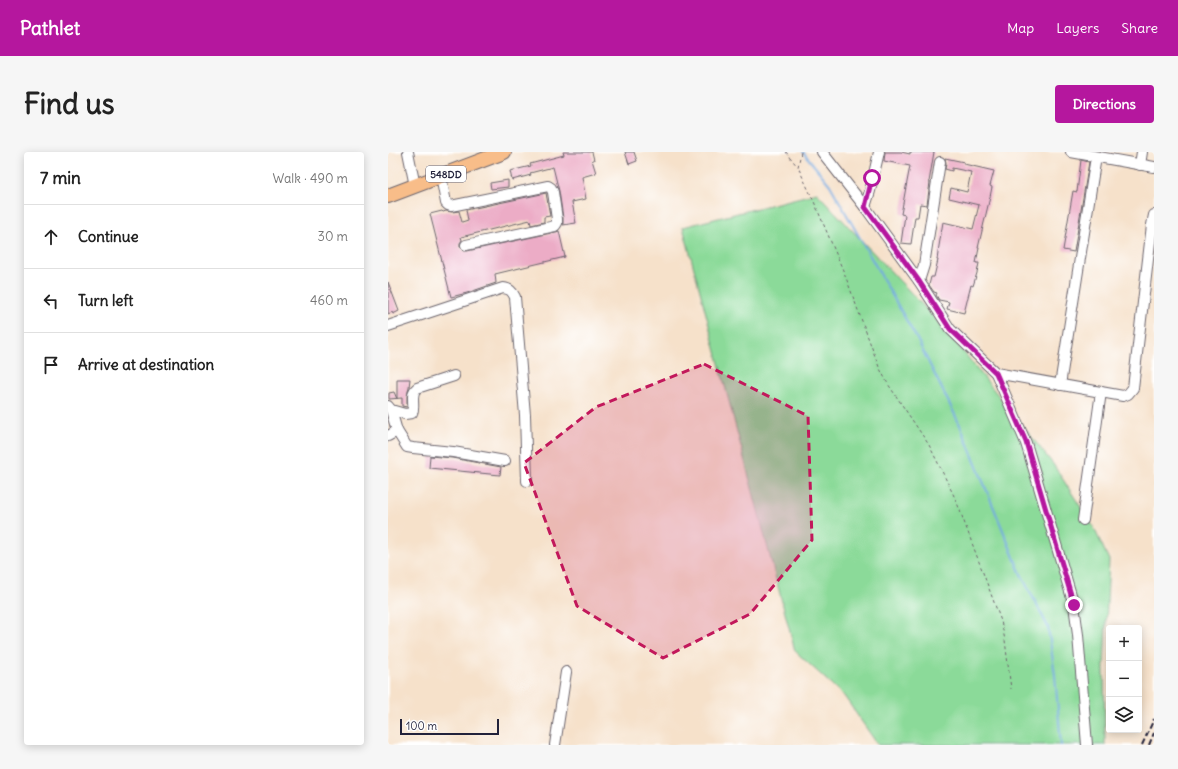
<!DOCTYPE html>
<html lang="en">
<head>
<meta charset="utf-8">
<style>
	body { margin:0; font-family:Delius,sans-serif; background:#f6f6f6; color:#222 }
	.controls { position:absolute; right:12px; bottom:12px; display:grid; overflow:hidden; border-radius:4px; box-shadow:0 2px 10px #0003 }
	.controls button { width:36px; height:36px; display:grid; place-items:center; padding:0; border:0; border-bottom:1px solid #e0e0e0; background:#fff; color:#222; font:20px sans-serif }
	.scale { position:absolute; left:12px; bottom:10px; width:99px; box-sizing:border-box; padding-left:4px; border:2px solid #22223b; border-top:0; font-size:11px; line-height:14px; white-space:nowrap; color:#22223b; -webkit-text-stroke:3px #fff; paint-order:stroke }
	.stop { position:absolute; width:12px; height:12px; margin:-9px; border:3px solid #b5179e; border-radius:50%; background:#fff }
	.stop.end { background:#b5179e; border-color:#fff; box-shadow:0 1px 4px #0008 }
	.list { margin:0; padding:0; list-style:none }
	h2 { display:flex; justify-content:space-between; align-items:center; height:52px; margin:0; padding:0 16px; font-size:17px }
	h2 small { font-size:13px; font-weight:400; color:#767676 }
	.list li { display:grid; grid-template-columns:26px 1fr auto; gap:12px; align-items:center; box-sizing:border-box; height:64px; padding:0 16px; border-top:1px solid #e0e0e0 }
	.list b { display:block; font-size:15px; white-space:nowrap }
	.list em { font-size:13px; font-style:normal; color:#767676 }
	.icon { flex:none; width:22px; height:22px; fill:none; stroke:currentColor; stroke-width:2; stroke-linecap:round; stroke-linejoin:round }
	.map { position:relative; flex:none; width:766px; height:593px; overflow:hidden; border-radius:4px }
	header { display:flex; align-items:center; gap:24px; box-sizing:border-box; height:56px; padding:0 20px; background:#b5179e; color:#fff }
	header strong { font-size:19px }
	nav { display:flex; gap:22px; margin-inline-start:auto; font-size:14px }
	.intro { display:flex; align-items:center; justify-content:space-between; box-sizing:border-box; height:96px; padding:0 24px }
	h1 { margin:0; font-size:28px }
	.button { padding:10px 18px; border-radius:4px; background:#b5179e; color:#fff; font-size:14px; font-weight:700 }
	main { display:flex; gap:24px; padding:0 24px }
	aside { flex:1; background:#fff; border-radius:4px; box-shadow:0 2px 10px #0003 }
	.map>svg:first-child { display:block }
</style>
</head>
<body>
<header>
<strong>Pathlet</strong>
<nav><a>Map</a><a>Layers</a><a>Share</a></nav>
</header>
<div class="intro"><h1>Find us</h1><a class="button">Directions</a></div>
<main>
<aside>
<h2>7 min<small>Walk · 490 m</small></h2>
<ul class="list">
<li><svg class="icon" aria-label="ahead" viewBox="0 0 24 24"><path d="M12 20V5M6 11l6-6 6 6"/></svg><div><b>Continue</b></div><em>30 m</em></li>
<li><svg class="icon" aria-label="left" viewBox="0 0 24 24"><path d="M17 20v-9H6M10 6l-5 5 5 5"/></svg><div><b>Turn left</b></div><em>460 m</em></li>
<li><svg class="icon" aria-label="arrive" viewBox="0 0 24 24"><path d="M6 21V4h12l-3 4 3 4H6"/></svg><div><b>Arrive at destination</b></div></li>
</ul>
</aside>
<div class="map">
<svg width="766" height="593" viewBox="0 0 766 593">
	<rect width="100%" height="100%" fill="#fff"/>
	<filter id="ink" filterUnits="userSpaceOnUse"><feTurbulence type="fractalNoise" baseFrequency=".025" numOctaves="2"/><feDisplacementMap in="SourceGraphic" scale="8" xChannelSelector="R" yChannelSelector="G"/><feConvolveMatrix kernelMatrix="1 2 1 2 8 2 1 2 1" color-interpolation-filters="sRGB"/></filter>
	<filter id="wash" filterUnits="userSpaceOnUse"><feTurbulence type="fractalNoise" baseFrequency=".012" numOctaves="4" result="noise"/><feDisplacementMap in="SourceGraphic" scale="16" xChannelSelector="R" yChannelSelector="G"/><feGaussianBlur stdDeviation="0.9" result="paint"/><feColorMatrix in="noise" values="0 0 0 0 0 0 0 0 0 0 0 0 0 0 0 0 0 1.4 0 .05"/><feComposite in="paint" operator="in"/></filter>
	<g filter="url(#wash)">
		<rect width="100%" height="100%" fill="#f6e1ca"/>
		<path fill="#8bda99" stroke="#567e6a" d="M429,41L559,179L665,312L705,374L721,408L716,515L717,593H490L456,544L407,499L295,75Z"/>
		<g fill="none" stroke-linecap="round" stroke-linejoin="round">
			<path stroke="#72a9e0" stroke-width="2" d="M415,0L442,33L530,189L572,273L632,420L660,475L667,523L673,593"/>
		</g>
		<g id="blocks">
			<g fill="#ecacc6">
				<path d="M175,0H204L206,8H204L208,21L194,25L198,47L184,50L188,71L175,73V66L171,39L165,15L142,21L143,23L124,28L122,19L143,14L142,12L176,3Z"/>
				<path d="M237,0H246L249,9L241,12Z"/>
				<path d="M497,0H513L522,2V0H546L541,30H542L539,53L532,52L530,65H527L523,92L513,91L517,63L513,62L522,14L496,9Z"/>
				<path d="M557,6L576,10V12L606,19L602,34L604,35L602,45L590,96H591L588,111H591L589,121L585,134L583,133L576,161L559,157L561,150L551,148L548,143L549,141L546,140L541,133L543,125H546L550,108H549L550,101V100L555,70L585,77L591,53L561,46L563,36L579,40L583,20L564,16V19L557,17L558,11Z"/>
				<path d="M693,8L701,10L686,100L675,98L685,39L689,40Z"/>
				<path d="M120,28V35L103,37L102,31Z"/>
				<path d="M158,41L162,64L156,65V70L143,73L142,68L73,85L74,88L72,91V95L76,99H79L168,80L171,79L177,105L107,122L108,131L79,141L63,145L42,62L54,59L55,60L58,59L64,60L71,59L74,70L80,68L78,58Z"/>
				<path d="M0,130L11,159L5,162L4,160L0,162Z"/>
				<path d="M9,227H22L21,235L19,244V255L14,254V246L1,247V241L6,240L9,247Z"/>
				<path d="M42,304L64,306L113,315L112,323L41,316Z"/>
			</g>
		</g>
	</g>
	<g filter="url(#ink)">
		<use href="#blocks" fill-opacity="0" stroke="#6c656d" stroke-width="1"/>
		<g fill="none" stroke-linecap="round" stroke-linejoin="round">
			<defs>
				<g id="minor">
					<path d="M20,0L27,34"/>
					<path d="M434,0L477,55L531,129L562,177L608,221L638,291L686,453L690,483L699,593"/>
					<path d="M683,0L766,15"/>
					<path d="M752,13L754,0"/>
					<path d="M53,24L58,51L60,53L63,54L160,34L163,36L165,40L169,67V71L167,74L78,93"/>
					<path d="M477,55L482,39L491,0"/>
					<path d="M531,129L536,113L552,10"/>
					<path d="M0,174L115,136C122,137 124,139 127,145L137,263L139,329"/>
					<path d="M608,221L735,244L740,242L745,236L764,73L766,63"/>
					<path d="M672,233L707,11"/>
					<path d="M0,254L3,258L9,279L19,295L25,296L65,300L117,309"/>
					<path d="M3,258L17,262L24,261C28,254 21,242 29,236L66,224"/>
					<path d="M0,284L9,279"/>
					<path d="M695,368L713,240"/>
					<path d="M167,593L178,520"/>
				</g>
				<path id="highway" d="M0,44L116,0"/>
			</defs>
			<use href="#minor" stroke="#6c656d" stroke-width="12"/>
			<use href="#highway" stroke="#6c656d" stroke-width="16"/>
			<g stroke="#6c656d" stroke-width="1" stroke-dasharray="3 3" stroke-linecap="butt">
				<path d="M398,0L409,14"/>
				<path d="M413,0L410,15L427,52L457,123L491,215L500,232L541,293L550,311L568,348L613,469L617,488L623,537"/>
			</g>
			<use href="#minor" stroke="#fff" stroke-width="10"/>
			<use href="#highway" stroke="#f8bd89" stroke-width="14"/>
			<g stroke="#22223b" stroke-width="2" stroke-dasharray="6 3" stroke-linecap="butt">
				<path d="M754,593L766,567"/>
				<path d="M761,593L766,581"/>
			</g>
		</g>
	</g>
	<g fill="none" stroke-linecap="round" stroke-linejoin="round" filter="url(#ink)">
		<path stroke="#b5179e" stroke-width="5" d="M484,26L477,55L531,129L562,177L608,221L638,290L686,453"/>
	</g>
	<path fill="#c2185b" fill-opacity="0.2" stroke="#c2185b" stroke-width="3" stroke-dasharray="8 5" stroke-linejoin="round" d="M316,212L420,264L424,388L362,462L275,506L189,454L136,311L208,255Z"/>
	<g text-anchor="middle" dominant-baseline="central" stroke-width="3" stroke-linejoin="round" paint-order="stroke">
		<rect fill="#fff" stroke="#646476" stroke-width="1" x="38" y="14" width="40" height="16" rx="3"/>
		<g font-size="10" font-weight="bold" fill="#22223b">
			<text x="58" y="22">548DD</text>
		</g>
	</g>
</svg>
<div class="controls">
<button>+</button>
<button>−</button>
<button><svg class="icon" aria-label="layers" viewBox="0 0 24 24"><path d="M12 4l9 5-9 5-9-5zM3 14l9 5 9-5"/></svg></button>
</div>
<div class="scale">100 m</div>
<div class="stop" style="left:484px;top:26px"></div>
<div class="stop end" style="left:686px;top:453px"></div>
</div>
</main>
</body>
</html>
